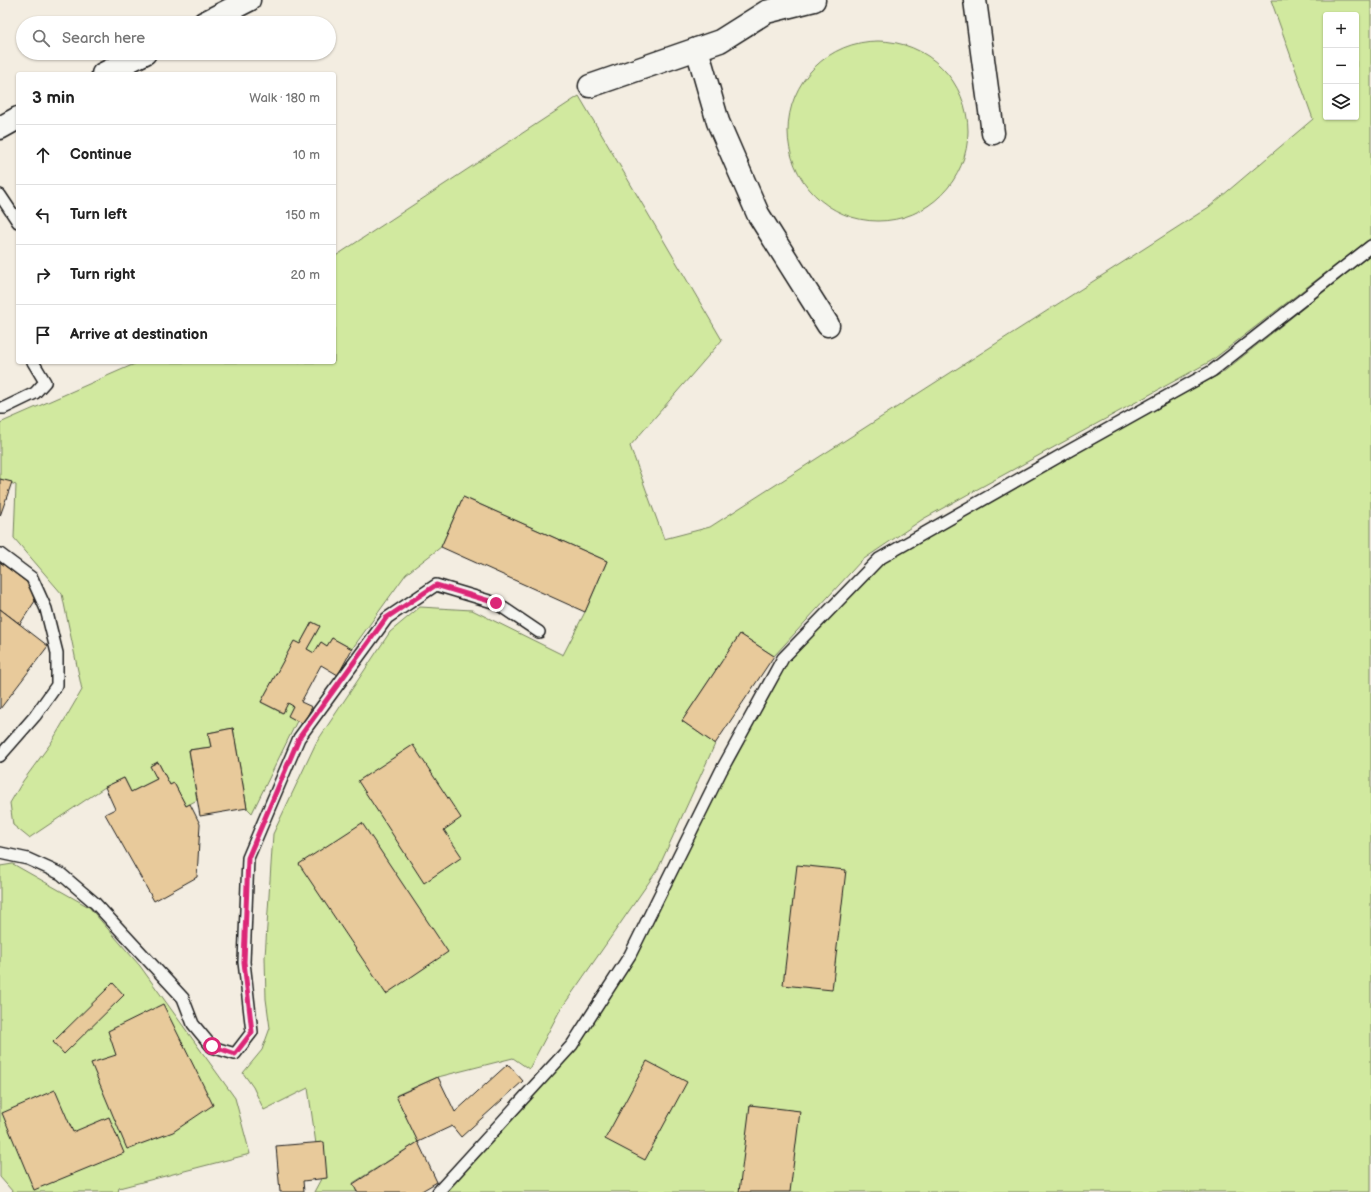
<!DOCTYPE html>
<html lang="en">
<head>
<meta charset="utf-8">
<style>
	body { margin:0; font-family:"Balsamiq Sans",sans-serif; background:#f6f6f6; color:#222 }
	.controls { position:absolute; right:12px; top:12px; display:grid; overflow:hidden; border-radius:4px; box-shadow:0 1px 3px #0004 }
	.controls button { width:36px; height:36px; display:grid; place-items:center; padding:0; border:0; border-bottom:1px solid #e0e0e0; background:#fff; color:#222; font:20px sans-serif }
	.stop { position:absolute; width:12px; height:12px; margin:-9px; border:3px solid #db2777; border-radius:50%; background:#fff }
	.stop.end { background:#db2777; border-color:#fff; box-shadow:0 1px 4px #0008 }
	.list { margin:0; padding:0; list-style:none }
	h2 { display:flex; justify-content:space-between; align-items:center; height:52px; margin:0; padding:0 16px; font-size:17px }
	h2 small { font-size:13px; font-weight:400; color:#767676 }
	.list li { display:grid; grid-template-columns:26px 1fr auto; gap:12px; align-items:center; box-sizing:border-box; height:60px; padding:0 16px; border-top:1px solid #e0e0e0 }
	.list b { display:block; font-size:15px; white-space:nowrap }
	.list em { font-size:13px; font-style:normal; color:#767676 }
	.icon { flex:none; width:22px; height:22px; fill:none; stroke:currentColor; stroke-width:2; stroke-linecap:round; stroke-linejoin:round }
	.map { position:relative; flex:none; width:1371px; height:1192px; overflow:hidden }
	.search { position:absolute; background:#fff; box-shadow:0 1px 3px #0004; left:16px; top:16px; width:320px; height:44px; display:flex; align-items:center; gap:10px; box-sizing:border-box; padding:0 14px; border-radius:22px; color:#767676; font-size:15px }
	.panel { position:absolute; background:#fff; box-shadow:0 1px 3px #0004; left:16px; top:72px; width:320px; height:292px; border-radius:4px }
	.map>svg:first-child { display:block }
</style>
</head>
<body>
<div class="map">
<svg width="1371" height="1192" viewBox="0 0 1371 1192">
	<rect width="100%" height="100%" fill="#f3ede1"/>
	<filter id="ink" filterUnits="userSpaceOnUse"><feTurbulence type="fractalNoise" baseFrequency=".025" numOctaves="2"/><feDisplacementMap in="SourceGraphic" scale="8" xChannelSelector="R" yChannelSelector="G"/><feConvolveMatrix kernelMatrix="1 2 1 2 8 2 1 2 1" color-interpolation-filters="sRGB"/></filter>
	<g filter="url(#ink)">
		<g fill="#d1e99f" stroke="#76825e" fill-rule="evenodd">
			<path d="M1271,0H1371V238L1211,361L923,519L861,561L774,656L740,634L682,721L715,744L658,869L559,1012L529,1069L513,1058L438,1077L397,1095L418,1142L353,1183L357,1192H314L321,1179L308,1088L264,1110L253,1087L243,1073L262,1050L270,1028L266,999L265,957L273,834L316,743L390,632L420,607L472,610L563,655L585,612L607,561L463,497L441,547L406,574L352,649L332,638L327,646L321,642L314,653L307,649L320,626L312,622L300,644L294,642L261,702L282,713L288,703L293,706L289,716L297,721L252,813L247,808L233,728L208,733L211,747L189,750L197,800L186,806L174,783L170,785L158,762L151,766L157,779L131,792L124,778L105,787L29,838L13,825L10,803L23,781L51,743L82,690L62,594L14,538L16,485L0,479V423L139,362H334V257L579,96L722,340L630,446L664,539L710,527L1209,207L1313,119ZM1326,15H1356V117H1326Z"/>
			<circle cx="878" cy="131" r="90"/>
			<path d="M1371,254V1192H438L572,1045L630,955L783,658L879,559L1222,373Z"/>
			<path d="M13,864L89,907L140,966L235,1098L250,1154L119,1188L118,1192H13L0,1177V866Z"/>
		</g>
		<g fill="#e8ca9b" stroke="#1c1c1c">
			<path d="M0,479L12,482L0,516Z"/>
			<path d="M463,497L607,561L585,612L441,547Z"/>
			<path d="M0,562L29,584L35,601L20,624L0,609Z"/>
			<path d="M0,609L48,646L0,709Z"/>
			<path d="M312,622L320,626L307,649L314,653L321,642L327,646L332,638L352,649L338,675L321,665L301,702L312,707L303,724L288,716L293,706L288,703L283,713L261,702L294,641L300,644Z"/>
			<path d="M740,634L774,656L715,744L682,721Z"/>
			<path d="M233,728L247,808L200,816L189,750L211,747L208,733Z"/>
			<path d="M413,745L461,818L444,830L462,857L424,883L358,781Z"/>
			<path d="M158,762L170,785L174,783L186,806L190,804L200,824L197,877L154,901L105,814L115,809L105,787L124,778L131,792L157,779L150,766Z"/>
			<path d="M362,823L448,952L386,994L299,864Z"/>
			<path d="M797,865L846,870L832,990L783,985Z"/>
			<path d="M113,983L124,995L64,1054L53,1042Z"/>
			<path d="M163,1004L213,1105L173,1132L127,1149L91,1063L116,1055L108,1031Z"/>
			<path d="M647,1061L687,1082L645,1160L605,1139Z"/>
			<path d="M508,1064L523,1081L461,1137L452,1126L418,1142L396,1096L438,1077L455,1112Z"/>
			<path d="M55,1090L73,1132L109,1117L124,1153L34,1190L2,1113Z"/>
			<path d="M750,1105L800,1111L790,1192H739Z"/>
			<path d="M324,1142L327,1178L303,1181L304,1192H280L276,1146Z"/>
			<path d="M418,1142L437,1182L420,1192H357L353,1184Z"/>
		</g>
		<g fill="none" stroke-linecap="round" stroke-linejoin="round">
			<defs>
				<g id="service">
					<path d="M0,195L18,222"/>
					<path d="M0,408H4L35,393L45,382L33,362"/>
					<path d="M0,554L32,578L46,609L57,653V685L35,716L0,756"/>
					<path d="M0,853L28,859L61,874L95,903L183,998L193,1024L212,1047L235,1054L252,1032L244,962L248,858L299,738L387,618L436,585L496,603L539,632"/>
					<path d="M438,1192L572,1045L630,955L721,771L783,658L879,559L1065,453L1212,371L1371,246"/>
				</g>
				<g id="minor">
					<path d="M975,0L993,133"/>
					<path d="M204,23L249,0"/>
					<path d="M697,49L718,122L758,214L828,325"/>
					<path d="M103,74L145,53"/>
					<path d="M590,86L720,41L766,12L814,0"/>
					<path d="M0,128L18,118"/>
				</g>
			</defs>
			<use href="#service" stroke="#1c1c1c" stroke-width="14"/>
			<use href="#minor" stroke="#1c1c1c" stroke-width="25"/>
			<use href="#service" stroke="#f6f6f2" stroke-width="11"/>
			<use href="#minor" stroke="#f6f6f2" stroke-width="22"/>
		</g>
	</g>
	<g fill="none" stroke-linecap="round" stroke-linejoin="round" filter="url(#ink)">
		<path stroke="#db2777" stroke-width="5" d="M212,1046L235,1054L252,1032L244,962L248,858L299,738L386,618L436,585L496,603"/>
	</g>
</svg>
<div class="controls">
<button>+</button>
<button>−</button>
<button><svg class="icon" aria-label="layers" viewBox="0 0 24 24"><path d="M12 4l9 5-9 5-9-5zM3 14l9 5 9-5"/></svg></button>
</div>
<div class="stop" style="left:212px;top:1046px"></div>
<div class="stop end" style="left:496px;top:603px"></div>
<div class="search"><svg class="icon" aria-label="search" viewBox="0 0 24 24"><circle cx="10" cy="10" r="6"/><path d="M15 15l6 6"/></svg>Search here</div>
<section class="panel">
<h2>3 min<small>Walk · 180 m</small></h2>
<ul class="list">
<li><svg class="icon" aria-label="ahead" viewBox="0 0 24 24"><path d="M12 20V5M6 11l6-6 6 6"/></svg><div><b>Continue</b></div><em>10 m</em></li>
<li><svg class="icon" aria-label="left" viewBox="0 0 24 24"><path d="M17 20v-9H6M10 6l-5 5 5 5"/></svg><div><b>Turn left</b></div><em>150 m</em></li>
<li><svg class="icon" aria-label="right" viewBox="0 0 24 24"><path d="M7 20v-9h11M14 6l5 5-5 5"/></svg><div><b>Turn right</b></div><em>20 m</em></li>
<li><svg class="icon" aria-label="arrive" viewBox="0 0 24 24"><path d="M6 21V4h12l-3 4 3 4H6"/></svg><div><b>Arrive at destination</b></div></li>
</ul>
</section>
</div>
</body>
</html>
